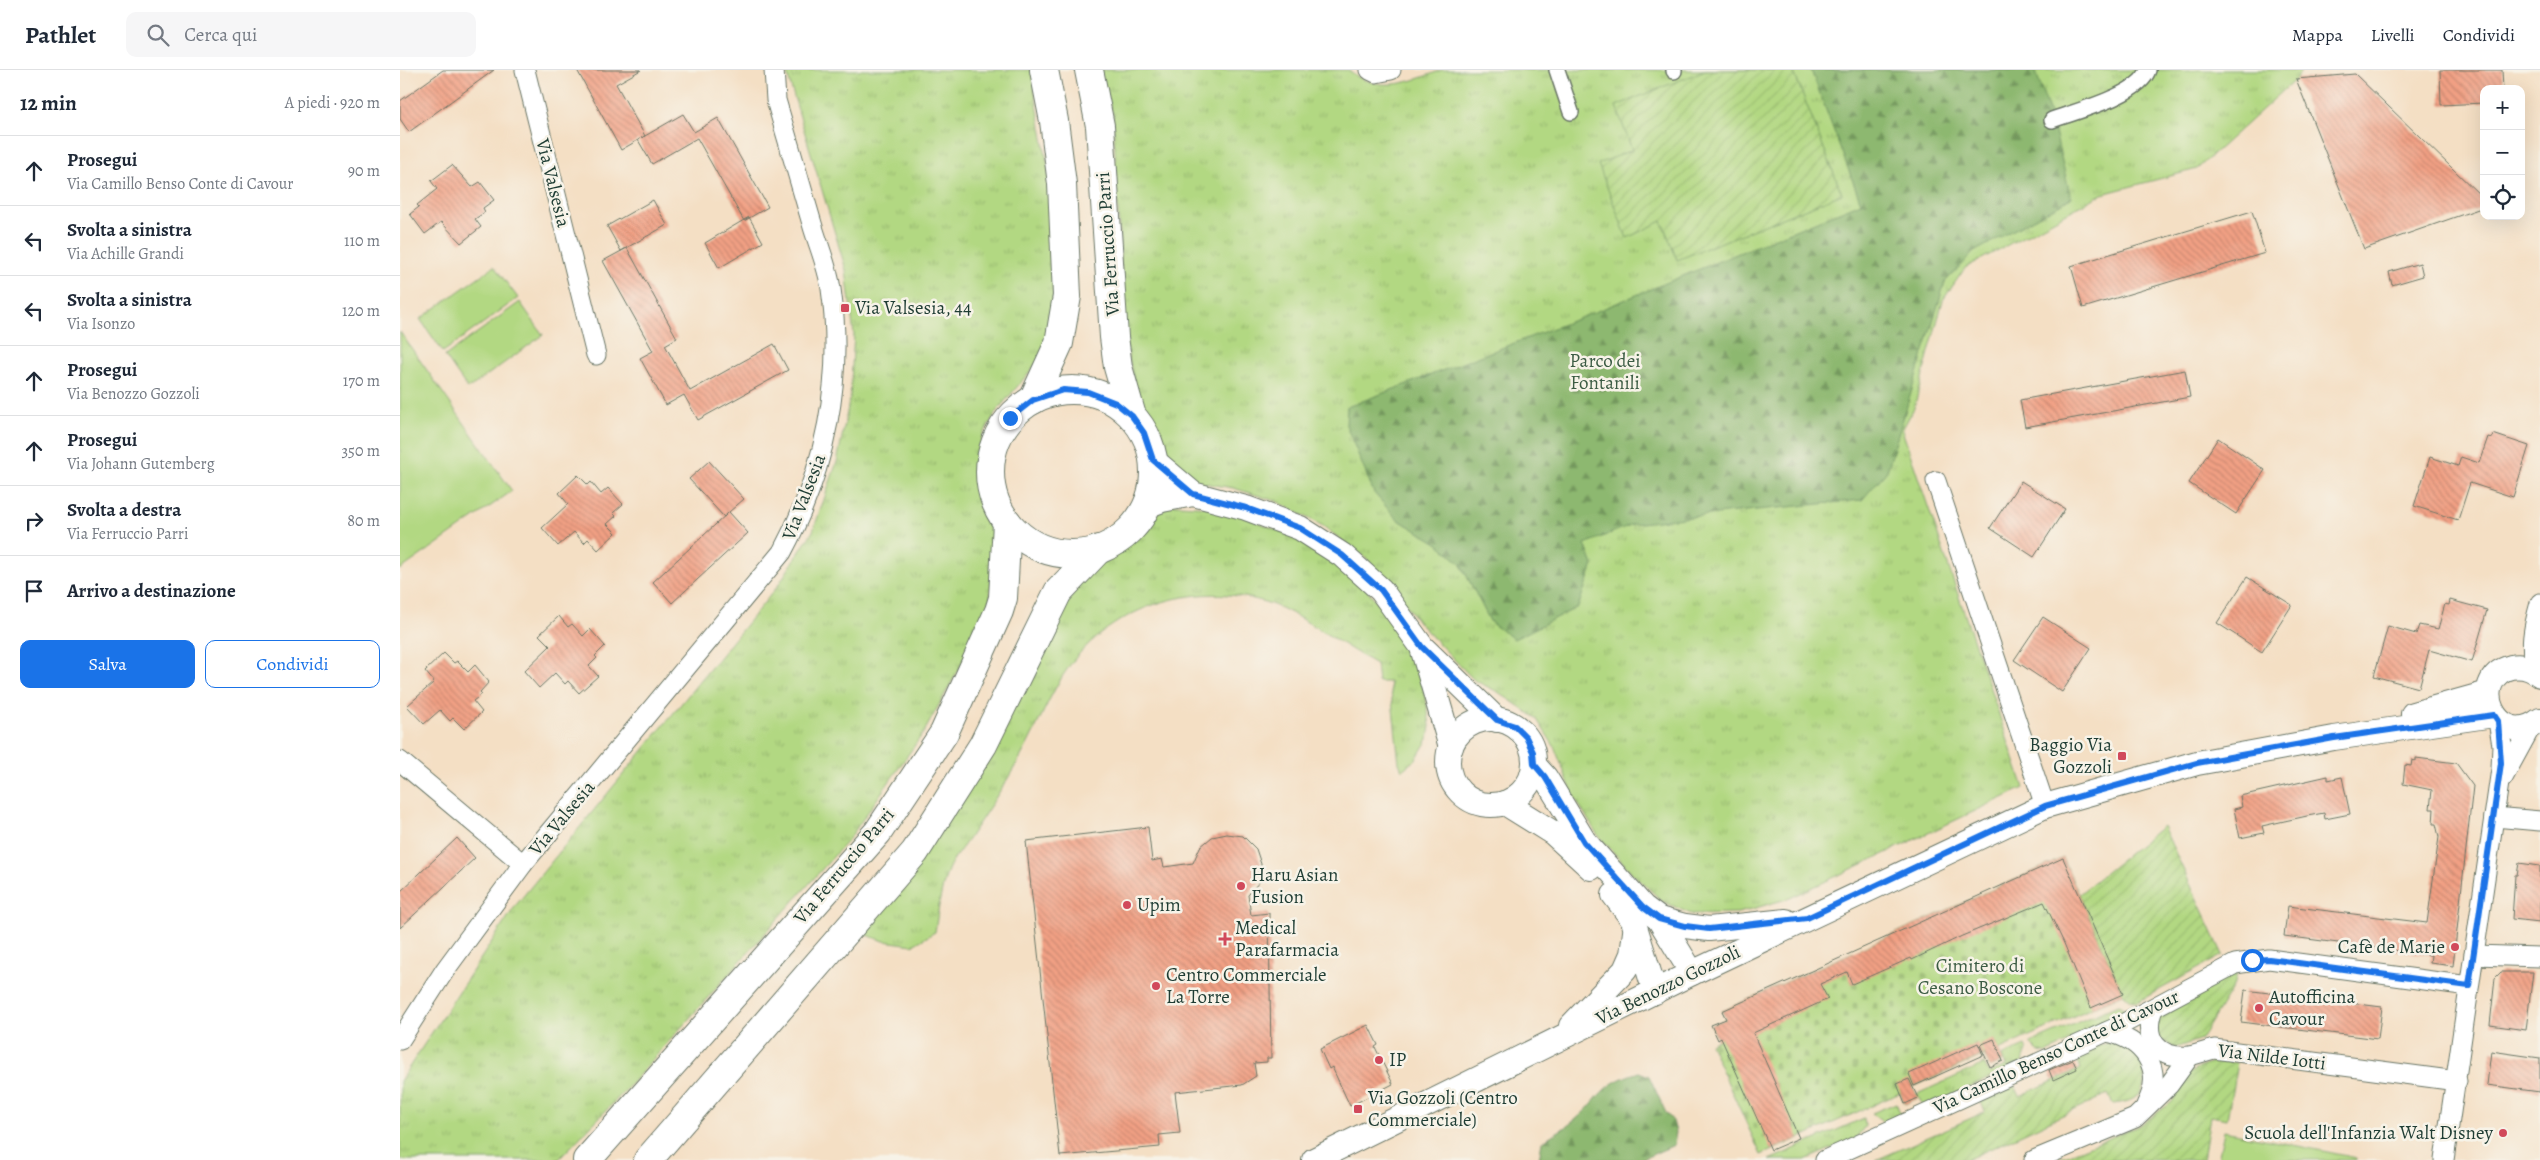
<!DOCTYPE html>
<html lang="it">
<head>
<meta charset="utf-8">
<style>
	body { margin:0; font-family:Alegreya,serif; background:#f6f6f7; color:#1f2937 }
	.controls { position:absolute; right:15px; top:15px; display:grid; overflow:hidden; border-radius:10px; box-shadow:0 5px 20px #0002 }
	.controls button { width:45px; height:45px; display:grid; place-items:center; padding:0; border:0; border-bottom:1px solid #e0e1e3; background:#fff; color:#1f2937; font:25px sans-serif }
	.stop { position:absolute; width:15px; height:15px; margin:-11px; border:4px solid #1a73e8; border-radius:50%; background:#fff }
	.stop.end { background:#1a73e8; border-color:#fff; box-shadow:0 1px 5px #0008 }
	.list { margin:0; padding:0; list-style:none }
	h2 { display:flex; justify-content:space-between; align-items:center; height:65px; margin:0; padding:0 20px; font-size:21px }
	h2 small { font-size:16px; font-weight:400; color:#747a83 }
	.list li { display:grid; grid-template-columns:32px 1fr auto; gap:15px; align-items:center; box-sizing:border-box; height:70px; padding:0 20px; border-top:1px solid #e0e1e3 }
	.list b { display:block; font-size:19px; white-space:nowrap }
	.list p { margin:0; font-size:16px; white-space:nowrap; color:#747a83 }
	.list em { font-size:16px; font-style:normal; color:#747a83 }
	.actions { display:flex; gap:10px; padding:15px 20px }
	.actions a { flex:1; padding:11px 0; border:1px solid #1a73e8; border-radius:10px; text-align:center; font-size:18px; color:#1a73e8 }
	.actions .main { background:#1a73e8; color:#fff }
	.icon { flex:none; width:28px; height:28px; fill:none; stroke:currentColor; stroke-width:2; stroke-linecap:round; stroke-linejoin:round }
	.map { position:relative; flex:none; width:2140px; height:1090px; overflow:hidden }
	header { display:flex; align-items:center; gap:30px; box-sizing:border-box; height:70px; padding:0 25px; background:#fff; border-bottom:1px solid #e0e1e3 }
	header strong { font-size:24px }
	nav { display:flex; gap:28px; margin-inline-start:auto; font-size:18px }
	.search { width:350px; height:45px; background:#f6f6f7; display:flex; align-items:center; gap:12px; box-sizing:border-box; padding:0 18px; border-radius:10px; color:#747a83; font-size:19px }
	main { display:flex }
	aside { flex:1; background:#fff }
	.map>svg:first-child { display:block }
</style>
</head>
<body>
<header>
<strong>Pathlet</strong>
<div class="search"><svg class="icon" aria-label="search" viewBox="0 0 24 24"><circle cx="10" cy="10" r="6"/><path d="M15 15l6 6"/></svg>Cerca qui</div>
<nav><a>Mappa</a><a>Livelli</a><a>Condividi</a></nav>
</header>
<main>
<aside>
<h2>12 min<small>A piedi · 920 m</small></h2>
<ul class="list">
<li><svg class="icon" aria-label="ahead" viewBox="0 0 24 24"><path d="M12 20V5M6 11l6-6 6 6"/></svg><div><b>Prosegui</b><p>Via Camillo Benso Conte di Cavour</p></div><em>90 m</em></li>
<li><svg class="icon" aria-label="left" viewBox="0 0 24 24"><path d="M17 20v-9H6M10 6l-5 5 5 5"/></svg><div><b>Svolta a sinistra</b><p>Via Achille Grandi</p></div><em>110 m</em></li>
<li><svg class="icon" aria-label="left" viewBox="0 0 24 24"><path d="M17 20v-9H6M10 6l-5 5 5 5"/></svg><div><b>Svolta a sinistra</b><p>Via Isonzo</p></div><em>120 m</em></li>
<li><svg class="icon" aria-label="ahead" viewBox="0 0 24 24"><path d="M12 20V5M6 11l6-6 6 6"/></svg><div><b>Prosegui</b><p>Via Benozzo Gozzoli</p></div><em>170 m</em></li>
<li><svg class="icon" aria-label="ahead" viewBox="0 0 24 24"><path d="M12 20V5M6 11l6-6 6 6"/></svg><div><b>Prosegui</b><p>Via Johann Gutemberg</p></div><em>350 m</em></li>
<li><svg class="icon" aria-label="right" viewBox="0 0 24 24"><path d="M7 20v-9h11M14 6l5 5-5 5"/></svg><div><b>Svolta a destra</b><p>Via Ferruccio Parri</p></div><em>80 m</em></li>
<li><svg class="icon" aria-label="arrive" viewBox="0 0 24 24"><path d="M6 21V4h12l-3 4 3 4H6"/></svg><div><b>Arrivo a destinazione</b></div></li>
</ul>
<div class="actions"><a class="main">Salva</a><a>Condividi</a></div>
</aside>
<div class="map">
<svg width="2140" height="1090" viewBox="0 0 2140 1090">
	<defs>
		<pattern id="grass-tufts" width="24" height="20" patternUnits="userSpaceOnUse" patternTransform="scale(1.25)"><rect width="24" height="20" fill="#b2d882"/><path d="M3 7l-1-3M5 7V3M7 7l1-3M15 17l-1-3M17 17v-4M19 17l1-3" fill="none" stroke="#99ba71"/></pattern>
		<pattern id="forest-firs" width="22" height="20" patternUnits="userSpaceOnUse" patternTransform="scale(1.25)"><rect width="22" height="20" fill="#8db870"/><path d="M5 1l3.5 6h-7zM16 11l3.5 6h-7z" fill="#73975d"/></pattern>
		<pattern id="cemetery-stones" width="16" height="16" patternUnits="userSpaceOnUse" patternTransform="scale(1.25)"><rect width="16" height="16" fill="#b2d882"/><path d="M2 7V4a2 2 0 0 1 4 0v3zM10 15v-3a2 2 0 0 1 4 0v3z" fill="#99ba71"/></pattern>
		<pattern id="garden-furrows" width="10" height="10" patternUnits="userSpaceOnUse" patternTransform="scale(1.25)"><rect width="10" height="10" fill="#b2d882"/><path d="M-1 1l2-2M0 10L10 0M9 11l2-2" fill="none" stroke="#99ba71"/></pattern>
		<pattern id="building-back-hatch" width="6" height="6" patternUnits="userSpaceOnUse" patternTransform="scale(1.25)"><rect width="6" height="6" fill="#f2a084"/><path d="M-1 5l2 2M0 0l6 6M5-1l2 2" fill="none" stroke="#c3846d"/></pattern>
	</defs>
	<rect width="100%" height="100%" fill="#f7f3e8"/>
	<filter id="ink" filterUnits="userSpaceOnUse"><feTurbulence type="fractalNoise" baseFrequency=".02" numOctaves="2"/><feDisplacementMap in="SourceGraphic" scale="10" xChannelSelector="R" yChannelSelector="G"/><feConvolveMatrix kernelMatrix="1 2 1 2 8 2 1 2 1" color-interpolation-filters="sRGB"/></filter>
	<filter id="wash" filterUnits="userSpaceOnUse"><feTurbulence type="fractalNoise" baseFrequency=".0096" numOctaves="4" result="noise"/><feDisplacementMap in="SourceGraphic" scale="20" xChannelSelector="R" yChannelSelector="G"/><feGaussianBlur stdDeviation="1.12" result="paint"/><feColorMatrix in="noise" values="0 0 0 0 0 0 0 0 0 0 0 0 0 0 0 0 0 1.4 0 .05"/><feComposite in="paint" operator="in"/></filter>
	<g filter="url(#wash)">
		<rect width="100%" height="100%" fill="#f4dfc4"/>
		<g fill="url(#grass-tufts)" stroke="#688a5b">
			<path d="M386,0H631L648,97L656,189L651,264L637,293L596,342L582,367L577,396L582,424L594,466L590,530L561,595L524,662L449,769L223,1023L158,1090H0V1011L116,835L377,517L413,461L437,392L450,327L454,265L446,200Z"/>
			<path d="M700,0H949C952,5 957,6 962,9C991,21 1014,10 1042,0H1902L1896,9L1797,99L1702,124L1565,198L1543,230L1514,338L1502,360L1624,718L1390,828L1338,843L1291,844L1262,831L1233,804L1197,764L1174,727L1154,676L1136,648L1098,622L1074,610L1019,553L994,518L967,489L923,456L876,431L833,418L792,411L759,383L735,315L725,270L713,45Z"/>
			<path d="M765,434L825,438L914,476L961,512L994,553L1017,595L1026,629L1030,656L1028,669L1016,689L1002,700L999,693L990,612H978L976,594C946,577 916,556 885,540C812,505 718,531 670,595C650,622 637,659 620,688C604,716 585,744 567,771C560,781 550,792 547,803C540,822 538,843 535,862L513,875L484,871L457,862L679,514L748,443Z"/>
			<path d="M1718,935L1730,941L1646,983L1639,982L1630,973Z"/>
			<path d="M1625,976L1627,981L1621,994L1524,1038L1517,1024L1584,994L1589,1003L1606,996L1602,986Z"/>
			<path d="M1496,1033L1501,1045L1484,1052L1472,1043Z"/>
			<path d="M1464,1048L1465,1056L1456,1068L1405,1090H1369Z"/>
		</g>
		<g fill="url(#forest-firs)" stroke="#567a52">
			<path d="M1411,0H1635L1652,50L1671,128L1574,182L1545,212L1487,401L1462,430L1325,443L1233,454L1185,474L1193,495L1178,537L1114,569L1091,553L1060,493L1037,473L997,449L974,423L946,355L947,337L1185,246L1461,133Z"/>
			<path d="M1239,1002L1249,1006L1266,1043L1273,1051L1276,1062L1274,1075L1240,1090H1139L1142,1072C1152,1064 1165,1059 1175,1050C1203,1027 1197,1015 1239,1002Z"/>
		</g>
		<path fill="url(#cemetery-stones)" stroke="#688a5b" d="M1663,788L1723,924L1598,980L1603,991L1590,997L1584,985L1513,1017L1518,1028L1505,1034L1500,1023L1361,1085L1310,974L1318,970L1311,955L1326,949L1322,941Z"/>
		<g fill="url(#garden-furrows)" stroke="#688a5b">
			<path d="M1305,0H1393L1442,124L1277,190L1262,151L1227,168L1198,94L1232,80L1216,36Z"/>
			<path d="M1763,756L1823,885L1737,932L1730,930L1723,924L1679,824Z"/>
			<path d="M1837,902L1835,913L1801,969L1775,978L1757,967L1758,946Z"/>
			<path d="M1708,973H1720L1740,985C1748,1012 1748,1031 1713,1034L1708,1024L1566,1090H1476L1585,1042L1581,1032L1615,1016L1620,1026L1680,999L1674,984Z"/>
			<path d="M1821,990L1837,993L1827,1049L1810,1046L1803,1090H1655L1739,1056L1772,1032L1788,1005L1798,998Z"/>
		</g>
		<g fill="#b2d882" stroke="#688a5b">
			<path d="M94,196L118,228L43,282L20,249Z"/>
			<path d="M120,232L143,265L68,319L45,286Z"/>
			<path d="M0,262L112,421L0,500Z"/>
			<path d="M1824,1061L1957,1088V1090H1818Z"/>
		</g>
		<g id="blocks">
			<g fill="url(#building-back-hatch)">
				<path d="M43,0H94L9,62L0,49V31Z"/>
				<path d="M177,0H241L216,14L245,66L221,80Z"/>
				<path d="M2040,0H2102L2103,19H2084V33L2041,35Z"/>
				<path d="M1955,4L2084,129V137L1964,179L1896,9Z"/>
				<path d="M283,44L294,62L318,48L368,137L344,151L297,68L252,94L238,70Z"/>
				<path d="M52,95L72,117L80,112L94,130L83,138L85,142L75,149L81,157L61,173L41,152L25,164L10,144L19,137L17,135L37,119L31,111Z"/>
				<path d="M253,130L267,155L221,181L207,156Z"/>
				<path d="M1852,141L1865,183L1683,238L1671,196Z"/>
				<path d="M349,147L363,172L319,198L305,173Z"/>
				<path d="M227,178L277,268L265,275L290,321L374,274L388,300L298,350L284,325L266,335L240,288L253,281L203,191Z"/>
				<path d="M2020,193L2023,206L1992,215L1989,202Z"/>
				<path d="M1785,300L1790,327L1625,357L1620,330Z"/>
				<path d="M2093,364L2129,376L2113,427L2070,413L2058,450L2014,436L2030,387L2058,396L2061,387L2079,393L2088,367L2092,368Z"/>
				<path d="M1818,368L1865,400L1836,444L1789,413Z"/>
				<path d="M309,391L344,429L329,442L348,463L272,533L253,512L328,443L324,447L289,409Z"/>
				<path d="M178,405L188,415L191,412L201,424L208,418L223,434L213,443L216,446L207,454L216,463L198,480L188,469L184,473L174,462L158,476L142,458L168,434L159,423Z"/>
				<path d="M1621,411L1665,439L1634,487L1590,458Z"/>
				<path d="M1847,507L1892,535L1862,582L1817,553Z"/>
				<path d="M2050,530L2087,540L2072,592L2029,580L2019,618L1974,606L1988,556L2016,564L2019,555L2038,559L2045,534L2049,535Z"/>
				<path d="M159,546L168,557L172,554L183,566L190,559L205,576L195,586L197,588L189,596L198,606L179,623L168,611L165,614L155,603L139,618L124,601L150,576L139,565Z"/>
				<path d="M1643,547L1691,578L1662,622L1614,590Z"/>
				<path d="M44,583L54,593L57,591L68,602L75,595L89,612L80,622L82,624L73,631L82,642L64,659L53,648L50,651L40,640L24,654L7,636L34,612L25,601Z"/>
				<path d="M2016,688L2056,693L2073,716L2053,896L2030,893L2031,885L1884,866L1888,836L2027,853L2039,767L2036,754H2033L2034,739H2030L2032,720L2003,714L2005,695L2011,696L2012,690L2016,691Z"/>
				<path d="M1928,706V710L1942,707L1950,744L1925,749L1924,743L1907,746L1862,756L1864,763L1840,768L1834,739L1842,737L1840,726Z"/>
				<path d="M748,757L752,791L762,789L764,797L793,793L800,777L812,767L827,764L843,766L856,779L861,794L860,811L848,825L851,845L869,843L871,988H867V992L854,993L856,1006L842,1015L775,1022L780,1063L759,1065L760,1077L660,1086L626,771Z"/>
				<path d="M57,768L75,788L0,858V822Z"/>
				<path d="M1663,788L1723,924L1691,938L1663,871L1644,832L1562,866L1512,890L1511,888L1452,914L1447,902L1420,914L1428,929L1353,963L1399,1068L1371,1080L1321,968L1318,970L1311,955L1326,949L1322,941Z"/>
				<path d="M2119,793L2140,796V852L2112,849L2115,805H2117Z"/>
				<path d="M2101,902H2133L2126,960L2090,955L2095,908Z"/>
				<path d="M1845,920L1982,937L1978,969L1841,952Z"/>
				<path d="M968,955L978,975L975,977L993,1014L950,1036L932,997L929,999L920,979Z"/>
				<path d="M1594,969L1603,991L1590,997L1580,975Z"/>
				<path d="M1578,973L1583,985L1514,1016L1509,1004Z"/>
				<path d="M2091,981L2140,988V1022L2087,1015Z"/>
				<path d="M1673,990L1677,999L1653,1010L1649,1000Z"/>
				<path d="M1509,1009L1518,1028L1505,1034L1497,1014Z"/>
			</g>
		</g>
	</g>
	<g filter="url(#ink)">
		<use href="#blocks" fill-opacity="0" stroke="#6a7666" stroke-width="1"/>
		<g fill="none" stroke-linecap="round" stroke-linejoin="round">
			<defs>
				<g id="pedestrian">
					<path d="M1157,0L1171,42"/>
					<path d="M1274,0V1"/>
					<path d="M1652,50C1676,41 1740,25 1748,0"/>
				</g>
				<g id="minor">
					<path d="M125,0L196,285"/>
					<path d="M970,0L976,3L991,0"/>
					<path d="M1536,411L1645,736"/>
					<path d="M2136,602C2129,577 2133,558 2140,533"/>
					<path d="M0,691L123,794"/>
					<path d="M2103,708L2132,655"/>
					<path d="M2094,747L2140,751"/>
					<path d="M2074,885L2140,887"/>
					<path d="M1753,939C1742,969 1758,989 1790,986"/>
					<path d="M1706,962C1743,969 1766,999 1746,1035"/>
					<path d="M0,970L45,900L123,794L382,482C425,402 444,309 431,219C428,198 419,177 413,157C401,115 388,72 376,30L374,0"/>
					<path d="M1425,1090L1717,957L1835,894L1869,889L2069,916"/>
					<path d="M1634,1090L1735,1048L1769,1015L1790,986L1814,979L2057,1011"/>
					<path d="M2044,1090L2101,699L2102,675L2098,651"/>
				</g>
				<g id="tertiary">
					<path d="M753,390L793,424L846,438L900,458L942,485L981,520L1022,577L1097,650"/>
					<path d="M746,436L762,430L793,424"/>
					<path d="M1023,581L1051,677"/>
					<path d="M2140,605C2132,598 2122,595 2111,597C2065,609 2097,683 2140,650"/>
					<path d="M2013,644L2088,623"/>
					<circle cx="1091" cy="692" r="43"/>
					<path d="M1134,695L1145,707L1184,771L1243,837L1259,849L1292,903"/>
					<path d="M1105,733L1153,763L1191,798"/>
					<path d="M1214,825L1233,850L1255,922"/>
					<path d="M1259,849L1285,856L1309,859L1386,851"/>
					<path d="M1171,956L1225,900L1232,884L1235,862"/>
					<path d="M914,1090L1292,903L1645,736L1797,693L1934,668L2094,645"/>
				</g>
				<g id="secondary">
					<path d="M689,0L700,56L714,267L718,297L732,346"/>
					<circle cx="672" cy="402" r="82"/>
					<path d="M633,330L659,273L667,226L662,114L654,51L644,0"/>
					<path d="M187,1090L478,762L544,663L599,541L603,528L607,452"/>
					<path d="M248,1090L515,782L583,675L658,522L699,479"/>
				</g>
			</defs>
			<use href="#pedestrian" stroke="#6a7666" stroke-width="18"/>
			<use href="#minor" stroke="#6a7666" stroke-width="21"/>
			<use href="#tertiary" stroke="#6a7666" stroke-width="26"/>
			<use href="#secondary" stroke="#6a7666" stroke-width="30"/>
			<use href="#pedestrian" stroke="#fff" stroke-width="15"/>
			<use href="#minor" stroke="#fff" stroke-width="19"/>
			<use href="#tertiary" stroke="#fff" stroke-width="24"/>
			<use href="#secondary" stroke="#fff" stroke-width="28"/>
		</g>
	</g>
	<g fill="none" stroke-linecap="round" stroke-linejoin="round" filter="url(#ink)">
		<path stroke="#1a73e8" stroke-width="6" d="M610,348L633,330L663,320L688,322L716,333L732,346L744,363L753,390L793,424L846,438L900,458L942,485L981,520L1022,577L1097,650L1115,656L1126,667L1133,682L1134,694L1145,707L1184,772L1243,837L1259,849L1285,856L1309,859L1407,848L1645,736L1797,693L1934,668L2094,645L2098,651L2101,693L2069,916L1869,889L1852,890"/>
	</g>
	<g fill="#d1495b" stroke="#f7f3e8" stroke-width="2">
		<rect x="440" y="233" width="10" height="10" rx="2.5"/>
		<rect x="1717" y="681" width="10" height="10" rx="2.5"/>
		<circle cx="841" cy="816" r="5"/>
		<circle cx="727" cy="835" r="5"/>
		<path d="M822.5 861.5h5v5h5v5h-5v5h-5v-5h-5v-5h5z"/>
		<circle cx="2055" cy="877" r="5"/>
		<circle cx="756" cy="916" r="5"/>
		<circle cx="1859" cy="938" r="5"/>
		<circle cx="979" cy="990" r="5"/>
		<rect x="953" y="1034" width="10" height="10" rx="2.5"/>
		<circle cx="2103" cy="1063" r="5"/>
	</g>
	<g text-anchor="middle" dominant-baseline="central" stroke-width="5" stroke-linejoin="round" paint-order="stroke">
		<g font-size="19" fill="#1f3d34" stroke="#f7f3e8">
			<text transform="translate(153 113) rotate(76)">Via Valsesia</text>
			<text transform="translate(708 174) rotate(-94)">Via Ferruccio Parri</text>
			<text transform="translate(404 427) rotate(-69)">Via Valsesia</text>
			<text transform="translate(162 748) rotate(-50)">Via Valsesia</text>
			<text transform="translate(444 796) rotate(-50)">Via Ferruccio Parri</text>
			<text transform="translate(1268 915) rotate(-26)">Via Benozzo Gozzoli</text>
			<text transform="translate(1656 982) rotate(-25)">Via Camillo Benso Conte di Cavour</text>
			<text transform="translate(1872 987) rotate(7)">Via Nilde Iotti</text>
		</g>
		<g font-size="19" fill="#1f3d34" stroke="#f7f3e8" text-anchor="start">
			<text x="455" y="238">Via Valsesia, 44</text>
			<text x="1712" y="675" text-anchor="end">Baggio Via<tspan x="1712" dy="22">Gozzoli</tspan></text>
			<text x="851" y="805">Haru Asian<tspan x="851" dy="22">Fusion</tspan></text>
			<text x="737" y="835">Upim</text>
			<text x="835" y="858">Medical<tspan x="835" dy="22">Parafarmacia</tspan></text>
			<text x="2045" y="877" text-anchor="end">Cafè de Marie</text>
			<text x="766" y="905">Centro Commerciale<tspan x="766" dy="22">La Torre</tspan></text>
			<text x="1869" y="927">Autofficina<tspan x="1869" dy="22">Cavour</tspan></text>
			<text x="989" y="990">IP</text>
			<text x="968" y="1028">Via Gozzoli (Centro<tspan x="968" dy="22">Commerciale)</tspan></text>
			<text x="2093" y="1063" text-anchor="end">Scuola dell'Infanzia Walt Disney</text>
		</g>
		<g font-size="19" fill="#3c5c44" stroke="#f7f3e8">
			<text x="1205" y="291">Parco dei<tspan x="1205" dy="22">Fontanili</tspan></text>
			<text x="1580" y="896">Cimitero di<tspan x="1580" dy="22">Cesano Boscone</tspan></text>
		</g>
	</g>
</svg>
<div class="controls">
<button>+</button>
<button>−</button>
<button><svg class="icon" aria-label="locate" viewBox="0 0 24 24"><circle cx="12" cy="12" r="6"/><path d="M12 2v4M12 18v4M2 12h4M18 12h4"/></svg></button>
</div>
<div class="stop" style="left:1852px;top:890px"></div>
<div class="stop end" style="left:610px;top:348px"></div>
</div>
</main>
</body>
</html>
